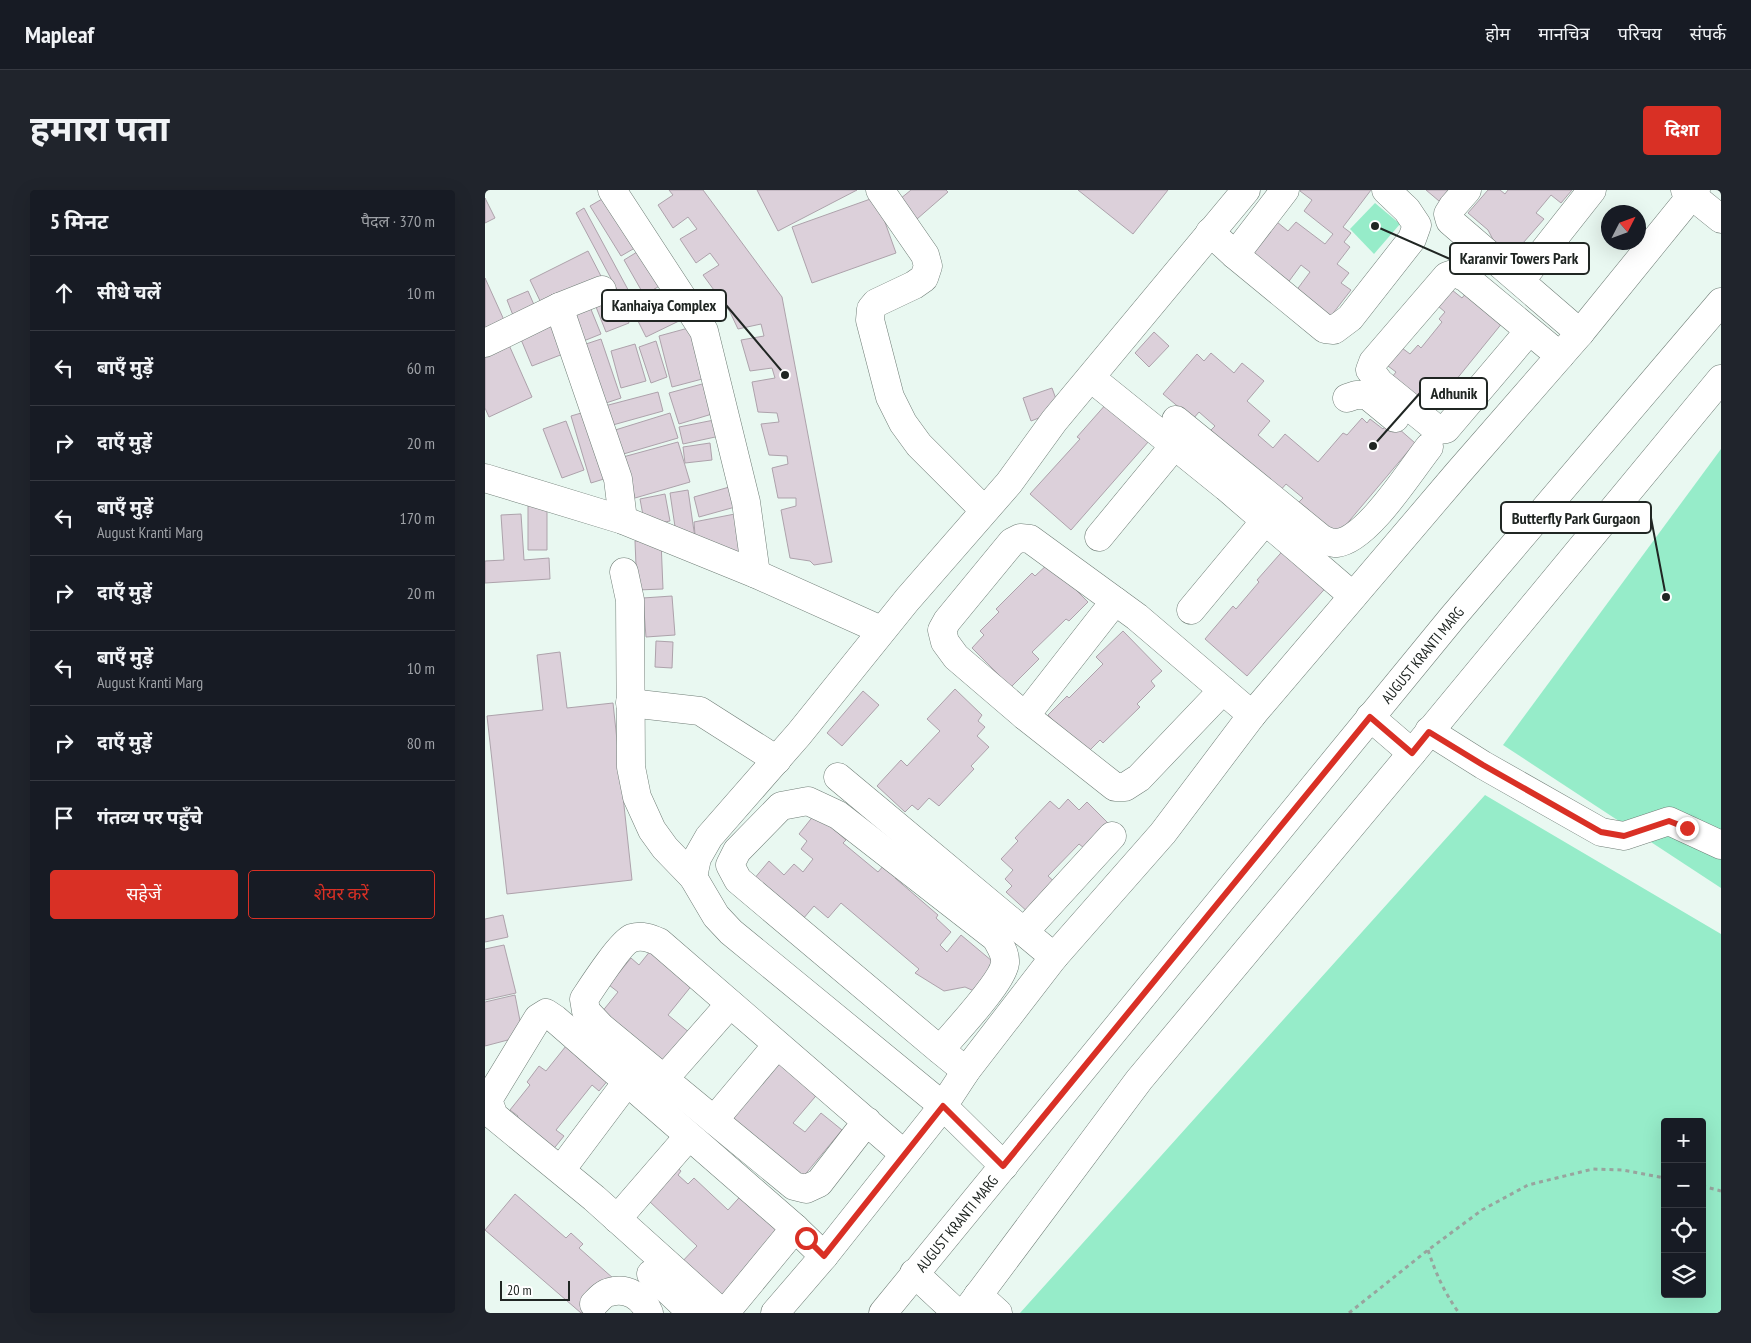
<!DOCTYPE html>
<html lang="hi">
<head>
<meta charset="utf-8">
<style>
	body { margin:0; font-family:"PT Sans Narrow","Noto Sans Devanagari",sans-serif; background:#20242c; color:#f1f3f6 }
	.controls { position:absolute; right:15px; bottom:15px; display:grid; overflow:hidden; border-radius:5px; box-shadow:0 5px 20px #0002 }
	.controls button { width:45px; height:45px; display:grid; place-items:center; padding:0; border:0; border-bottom:1px solid #363941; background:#171b24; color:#f1f3f6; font:25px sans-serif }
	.compass { position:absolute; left:1116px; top:15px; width:45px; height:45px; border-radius:50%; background:#171b24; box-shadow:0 5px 20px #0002; rotate:48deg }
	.scale { position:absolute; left:15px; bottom:12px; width:70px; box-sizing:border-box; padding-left:5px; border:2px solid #202623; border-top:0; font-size:14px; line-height:18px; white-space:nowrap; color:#202623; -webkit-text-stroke:4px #fff; paint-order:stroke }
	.stop { position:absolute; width:15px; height:15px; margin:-11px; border:4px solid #d93025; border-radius:50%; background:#fff }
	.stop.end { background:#d93025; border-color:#fff; box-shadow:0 1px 5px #0008 }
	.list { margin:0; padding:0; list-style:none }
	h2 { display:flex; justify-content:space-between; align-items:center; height:65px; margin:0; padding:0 20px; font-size:21px }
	h2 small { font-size:16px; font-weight:400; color:#9ea1a6 }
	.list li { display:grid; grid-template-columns:32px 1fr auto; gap:15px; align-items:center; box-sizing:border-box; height:75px; padding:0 20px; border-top:1px solid #363941 }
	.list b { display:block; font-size:19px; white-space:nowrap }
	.list p { margin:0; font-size:16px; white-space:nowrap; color:#9ea1a6 }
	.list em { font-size:16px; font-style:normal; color:#9ea1a6 }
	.actions { display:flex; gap:10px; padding:15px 20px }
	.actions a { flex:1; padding:11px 0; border:1px solid #d93025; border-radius:5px; text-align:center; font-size:18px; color:#d93025 }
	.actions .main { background:#d93025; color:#fff }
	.icon { flex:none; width:28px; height:28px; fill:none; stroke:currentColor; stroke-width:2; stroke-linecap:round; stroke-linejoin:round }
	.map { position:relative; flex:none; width:1236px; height:1123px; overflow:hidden; border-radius:5px }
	header { display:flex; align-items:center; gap:30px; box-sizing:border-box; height:70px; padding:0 25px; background:#171b24; border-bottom:1px solid #363941 }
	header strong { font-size:24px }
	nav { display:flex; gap:28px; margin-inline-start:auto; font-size:18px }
	.intro { display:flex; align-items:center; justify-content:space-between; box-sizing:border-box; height:120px; padding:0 30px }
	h1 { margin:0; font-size:35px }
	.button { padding:12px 22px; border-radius:5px; background:#d93025; color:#fff; font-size:18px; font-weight:700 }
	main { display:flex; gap:30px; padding:0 30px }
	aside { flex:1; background:#171b24; border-radius:5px; box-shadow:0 5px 20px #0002 }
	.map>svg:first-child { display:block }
</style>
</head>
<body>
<header>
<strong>Mapleaf</strong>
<nav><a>होम</a><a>मानचित्र</a><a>परिचय</a><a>संपर्क</a></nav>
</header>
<div class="intro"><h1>हमारा पता</h1><a class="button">दिशा</a></div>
<main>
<aside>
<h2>5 मिनट<small>पैदल · 370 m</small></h2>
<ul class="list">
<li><svg class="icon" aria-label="ahead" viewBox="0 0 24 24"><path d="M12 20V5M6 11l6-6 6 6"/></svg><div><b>सीधे चलें</b></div><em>10 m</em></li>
<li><svg class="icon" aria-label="left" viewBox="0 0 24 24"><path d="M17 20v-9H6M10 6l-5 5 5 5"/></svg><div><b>बाएँ मुड़ें</b></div><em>60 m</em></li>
<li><svg class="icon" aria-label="right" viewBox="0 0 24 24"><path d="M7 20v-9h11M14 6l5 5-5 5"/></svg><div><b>दाएँ मुड़ें</b></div><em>20 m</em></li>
<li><svg class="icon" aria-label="left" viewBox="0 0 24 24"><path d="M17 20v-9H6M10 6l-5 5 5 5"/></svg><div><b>बाएँ मुड़ें</b><p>August Kranti Marg</p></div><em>170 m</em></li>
<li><svg class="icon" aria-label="right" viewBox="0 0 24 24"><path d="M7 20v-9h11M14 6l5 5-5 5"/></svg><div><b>दाएँ मुड़ें</b></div><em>20 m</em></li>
<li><svg class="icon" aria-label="left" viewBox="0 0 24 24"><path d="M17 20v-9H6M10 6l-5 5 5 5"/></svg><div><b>बाएँ मुड़ें</b><p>August Kranti Marg</p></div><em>10 m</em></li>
<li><svg class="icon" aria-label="right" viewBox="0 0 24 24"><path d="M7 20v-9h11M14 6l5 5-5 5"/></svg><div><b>दाएँ मुड़ें</b></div><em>80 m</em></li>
<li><svg class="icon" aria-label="arrive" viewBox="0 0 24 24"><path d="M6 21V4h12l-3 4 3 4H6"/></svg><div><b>गंतव्य पर पहुँचे</b></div></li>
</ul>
<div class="actions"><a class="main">सहेजें</a><a>शेयर करें</a></div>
</aside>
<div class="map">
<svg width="1236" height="1123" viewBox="0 0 1236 1123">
	<rect width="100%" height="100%" fill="#e9f8f1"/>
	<g fill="#96ecc9" fill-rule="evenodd">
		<path d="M890,13L915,34L889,64L865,39Z"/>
		<path d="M1236,259V698L1018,555Z"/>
		<path d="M1000,605L1236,744V1123H535ZM1180,932H1217V1104H1180Z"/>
	</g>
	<g fill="#dcd0da" stroke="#ada2ab">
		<path d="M184,0H218L297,107L347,372L329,375L325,371L305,368L296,320L311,316V308H293L287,278L303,274L302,266L284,265L276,234L294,232L292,223L273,222L267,192L290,188L287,178L265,181L256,150L279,146L276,134L253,139L245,122L218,85L234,75L225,63L211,73L195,49L212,39L203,27L188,38L173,15L188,5Z"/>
		<path d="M272,0H372L293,41Z"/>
		<path d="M426,0H461L463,2L432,29L415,9Z"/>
		<path d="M593,0H683L648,44Z"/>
		<path d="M816,0H886L858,37L866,43L859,52L865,57L852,74L864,83L856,93L866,100L842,131L808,105L825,82L816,75L799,98L763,70L792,32L803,41L811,32L840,54L848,44L819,21L827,10L815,1Z"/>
		<path d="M941,0H964L954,11Z"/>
		<path d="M1003,0H1015L1020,4L1023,0H1087L1076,13L1066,5L1051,23L1059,29L1024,69L1014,61L1003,40L983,23Z"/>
		<path d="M124,5L155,55L136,66L105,16Z"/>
		<path d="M391,7L411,63L327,93L307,37Z"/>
		<path d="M0,8L10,28L0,33Z"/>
		<path d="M99,18L147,107L138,111L91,23Z"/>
		<path d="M157,59L178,94L159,105L139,70Z"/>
		<path d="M103,61L118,90L59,119L45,90Z"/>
		<path d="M0,88L19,130L0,139Z"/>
		<path d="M180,98L196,130L161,147L145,115Z"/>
		<path d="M967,100L977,108L982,102L1018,132L949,217L945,214L942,218L904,191L911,182L903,176L917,158L925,164L933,155L936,158L957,132L954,129L960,122L953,116Z"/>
		<path d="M43,101L53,124L31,133L22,110Z"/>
		<path d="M132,103L144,133L121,142L109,112Z"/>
		<path d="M105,117L116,144L96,152L86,124Z"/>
		<path d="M66,134L78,164L47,176L35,147Z"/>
		<path d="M207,137L221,188L187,197L174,146Z"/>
		<path d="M669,142L684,156L664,177L650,163Z"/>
		<path d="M116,149L136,208L109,217L89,158Z"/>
		<path d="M171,151L182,187L166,193L154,157Z"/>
		<path d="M150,154L161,191L136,198L126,161Z"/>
		<path d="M24,155L47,207L4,227L0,218V166Z"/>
		<path d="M726,163L749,183L757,173L779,191L762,211L785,231L773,245L788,258L800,244L833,272L858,243L862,245L877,228L882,233L885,229L898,239L905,231L930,253L849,349L820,324L824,320L814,312L818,308L801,294L794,302L766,274L756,265L754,268L726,240L730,236L714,222L708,229L678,204L712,164L719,171Z"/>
		<path d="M228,191L237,221L194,234L184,203Z"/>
		<path d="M567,198L575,220L546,231L538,208Z"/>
		<path d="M173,202L178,221L117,238L112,218Z"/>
		<path d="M622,213L664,251L586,340L545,304L595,249L592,247Z"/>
		<path d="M103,221L122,288L106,293L86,226Z"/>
		<path d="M185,223L193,248L135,265L127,241Z"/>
		<path d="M239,228L244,244L198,254L194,237Z"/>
		<path d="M81,231L99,280L77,288L58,239Z"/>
		<path d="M193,252L205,292L150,308L138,267Z"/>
		<path d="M225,253L227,270L200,273L198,257Z"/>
		<path d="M255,294L261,314L214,327L209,307Z"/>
		<path d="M203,300L210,348L192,350L185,303Z"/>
		<path d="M180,304L185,331L160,336L155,309Z"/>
		<path d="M43,312L62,313V360H43Z"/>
		<path d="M260,322L267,373L211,358L209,332Z"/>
		<path d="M36,324L39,370L64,368L65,389L0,393V371L19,370L16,325Z"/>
		<path d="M150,351H176L178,399L152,400Z"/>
		<path d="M802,356L845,393L762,486L720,449L748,416L751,419L774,392L772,390Z"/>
		<path d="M564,373L603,412L584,431L581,429L547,462L554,469L526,497L487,458L499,445L495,441L514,422L511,419L547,383L550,386Z"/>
		<path d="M187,406L190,445L161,447L158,408Z"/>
		<path d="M638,441L677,481L666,491L670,496L652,514L655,517L618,553L615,550L601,564L563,525L582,506L584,508L618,474L611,467Z"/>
		<path d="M171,451L188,452L187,478L170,477Z"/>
		<path d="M75,462L82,518L128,513L147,690L22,704L2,526L58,520L52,465Z"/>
		<path d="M470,499L497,525L493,531L500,537L492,546L504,557L486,576L489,579L454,616L444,608L433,620L427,615L420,622L392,596L416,570L422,576L455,541L442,529Z"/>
		<path d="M378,501L394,515L357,556L342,543Z"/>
		<path d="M583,609L594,620L602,612L623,633L599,658L594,654L563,686L573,695L545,724L521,702L527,696L520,689L528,680L516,669L533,651L530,648L565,611L574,619Z"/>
		<path d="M333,620L345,636L361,650L358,653L393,682L399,675L412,686L410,688L453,725L451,728L466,742L455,755L462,762L476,745L507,771L501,795L489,801L480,797L459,801L430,783L434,779L356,713L343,728L329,716L312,736L264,695L284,671L299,685L309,674L318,682L328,669L316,659L322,651L314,644Z"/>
		<path d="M18,725L23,747L0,752V729Z"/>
		<path d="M19,755L31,803L0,810V759Z"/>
		<path d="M170,755L212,789L183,825L205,843L175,880L112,828L133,802L124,795L146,768L154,775Z"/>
		<path d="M30,805L38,846L0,856V812Z"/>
		<path d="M81,856L129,883L114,901L107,895L71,940L79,946L62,967L25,937L33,926L25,920L45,895L42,892L54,876L61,881Z"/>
		<path d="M294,864L335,901L308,933L320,942L336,923L357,940L313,993L238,931Z"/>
		<path d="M186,972L196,981L193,985L203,994L209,988L243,1020L262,999L298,1034L236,1113L194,1075L212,1056L164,1011Z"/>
		<path d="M30,1004L81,1048L86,1043L98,1054L94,1058L129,1089L99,1123H96L0,1040Z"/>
	</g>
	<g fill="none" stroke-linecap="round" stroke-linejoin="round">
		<defs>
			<g id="minor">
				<path d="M127,0L219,141L261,312L271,384"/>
				<path d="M395,0L440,65L443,76L439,88L429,95L391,113L386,119L385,130L405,207L418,233L434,255L499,320"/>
				<path d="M982,0L968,16L963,24L965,31L1095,143"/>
				<path d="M1200,0L1236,29"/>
				<path d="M725,42L750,65L840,139L849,140L865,128L927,49L932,35L922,20L901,0"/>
				<path d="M750,65L800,0"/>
				<path d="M1036,90L1107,0"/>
				<path d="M74,117L117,100"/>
				<path d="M1044,141L961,239L953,240L895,193L885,180L888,172L962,86L971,83L981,88L1075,166"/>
				<path d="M0,153L74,117L133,289L138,330"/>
				<path d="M606,188L741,297L868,406"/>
				<path d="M862,208L871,205H882L910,228"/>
				<path d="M691,230L837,349C842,351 847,354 852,353C882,350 925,281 944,257"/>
				<path d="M0,288L138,330L271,384L396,440"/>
				<path d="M614,347L689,256"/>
				<path d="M139,382L145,410L146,577L152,607L167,640L180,658L208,687L231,726L246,742L458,916L519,976"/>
				<path d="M706,420L780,331"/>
				<path d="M738,500L654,588L640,597H630L540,526L471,467L460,452L457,440L462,431L527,352L535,348L545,349L652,427L767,525"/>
				<path d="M145,513L215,521L292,570"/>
				<path d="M540,526L630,411"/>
				<path d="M944,541L998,575L1116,642L1139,646L1184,631L1236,655"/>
				<path d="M353,587L569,767"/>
				<path d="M208,687L212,668L224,647L314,544L422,410L524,293L569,231L761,0"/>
				<path d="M539,742L627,646"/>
				<path d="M455,860C469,843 518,792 520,773C521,764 515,756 511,748L353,625L323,611L296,616L252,661L245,675L253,690L455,860L481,881"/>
				<path d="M179,889L245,814"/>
				<path d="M229,930L292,855"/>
				<path d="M382,931L334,993L321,999L309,996L116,837L101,821L99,809C107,797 136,752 147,748C157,745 165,748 174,752C255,823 337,893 419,964"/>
				<path d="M76,980L142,892"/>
				<path d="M132,1029L203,947"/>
				<path d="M166,1084L207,1123"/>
				<path d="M493,1105L513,1123"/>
				<path d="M109,1114C113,1110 119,1103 125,1102C142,1097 158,1107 164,1123"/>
				<path d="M237,1123L109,1008L9,926L3,910L53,828L61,823L70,829L310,1038L339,1066"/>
				<path d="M240,1123L310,1038"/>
				<path d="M290,1123L339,1066L458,916L481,881L569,767L678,643L767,525L973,283L1095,143L1211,0"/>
			</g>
			<g id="major">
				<path d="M885,527L927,563"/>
				<path d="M429,1083L472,1123"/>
				<path id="s1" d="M398,1123L967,428L1236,112"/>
				<path d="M480,1123L654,890L927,563L1236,189"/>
			</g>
		</defs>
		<use href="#minor" stroke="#707e77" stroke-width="29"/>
		<use href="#major" stroke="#707e77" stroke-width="29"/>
		<g stroke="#98a49e" stroke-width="3" stroke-dasharray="4 4" stroke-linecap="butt">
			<path d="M1217,996L1236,1001"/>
			<path d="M943,1060C951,1084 959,1102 974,1123"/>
			<path d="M864,1123L943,1060L997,1020L1043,995L1108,979L1138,980L1180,988"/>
		</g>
		<use href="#minor" stroke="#fff" stroke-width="28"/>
		<use href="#major" stroke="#fff" stroke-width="28"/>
	</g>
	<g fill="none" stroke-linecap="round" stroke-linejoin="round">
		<path stroke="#d93025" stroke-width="6" d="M321,1048L339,1066L458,916L518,976L885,527L927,563L944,542L998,575L1116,642L1139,646L1184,631L1202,638"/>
	</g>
	<g text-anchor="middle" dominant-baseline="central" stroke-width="4.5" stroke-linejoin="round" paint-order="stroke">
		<g font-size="15" fill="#202623" stroke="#fff">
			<text stroke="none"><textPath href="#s1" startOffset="851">AUGUST KRANTI MARG</textPath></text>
			<text stroke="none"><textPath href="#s1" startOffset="116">AUGUST KRANTI MARG</textPath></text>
		</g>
	</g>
	<path fill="none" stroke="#202623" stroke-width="2" d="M890 36L965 69M300 185L241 115M888 256L935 203M1181 407L1166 328"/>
	<g fill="#202623" stroke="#fff" stroke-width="2">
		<circle cx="890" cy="36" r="5"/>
		<circle cx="300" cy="185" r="5"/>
		<circle cx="888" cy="256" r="5"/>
		<circle cx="1181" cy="407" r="5"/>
	</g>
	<g fill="#fff" stroke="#202623" stroke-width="2">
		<rect x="965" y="53" width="139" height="31" rx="5"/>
		<rect x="117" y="100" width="124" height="31" rx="5"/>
		<rect x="935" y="188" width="67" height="31" rx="5"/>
		<rect x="1016" y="312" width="150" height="31" rx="5"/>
	</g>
	<g font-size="16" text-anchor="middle" font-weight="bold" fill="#202623">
		<text x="1034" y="74">Karanvir Towers Park</text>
		<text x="179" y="121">Kanhaiya Complex</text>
		<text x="969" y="209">Adhunik</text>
		<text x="1091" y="334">Butterfly Park Gurgaon</text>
	</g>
</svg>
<div class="controls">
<button>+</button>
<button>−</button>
<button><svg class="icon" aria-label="locate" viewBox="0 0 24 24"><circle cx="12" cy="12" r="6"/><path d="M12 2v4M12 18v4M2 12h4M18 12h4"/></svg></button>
<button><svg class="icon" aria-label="layers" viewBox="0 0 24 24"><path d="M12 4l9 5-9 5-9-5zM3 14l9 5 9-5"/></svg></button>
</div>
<svg class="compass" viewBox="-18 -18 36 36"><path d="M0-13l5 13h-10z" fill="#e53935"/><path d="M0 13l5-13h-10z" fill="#9ea1a6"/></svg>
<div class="scale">20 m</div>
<div class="stop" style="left:321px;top:1048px"></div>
<div class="stop end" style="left:1202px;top:638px"></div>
</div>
</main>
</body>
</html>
